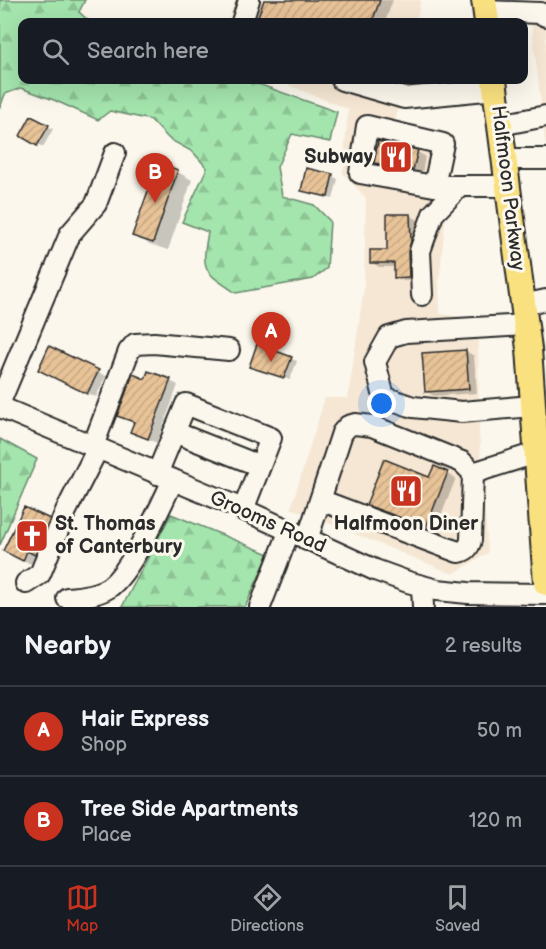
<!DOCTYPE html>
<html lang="en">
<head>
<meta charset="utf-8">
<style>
	body { margin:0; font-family:"Balsamiq Sans",sans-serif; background:#242831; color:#f1f3f6 }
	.you { position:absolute; left:382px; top:404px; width:21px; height:21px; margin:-15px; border:4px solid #fff; border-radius:50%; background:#1a73e8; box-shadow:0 0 0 9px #1a73e833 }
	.badge { display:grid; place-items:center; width:39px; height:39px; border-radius:50%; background:#c8321e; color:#fff; font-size:20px; font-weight:700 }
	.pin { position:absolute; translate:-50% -50px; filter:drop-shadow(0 2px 3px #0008) }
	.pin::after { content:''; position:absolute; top:32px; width:21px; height:18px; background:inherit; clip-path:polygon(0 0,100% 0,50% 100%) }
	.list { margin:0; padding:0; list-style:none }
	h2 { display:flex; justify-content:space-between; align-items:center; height:78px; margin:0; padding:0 24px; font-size:26px }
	h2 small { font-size:20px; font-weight:400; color:#9ea1a6 }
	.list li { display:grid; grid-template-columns:39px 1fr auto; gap:18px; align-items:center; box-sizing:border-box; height:90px; padding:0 24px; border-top:2px solid #363941 }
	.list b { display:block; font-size:22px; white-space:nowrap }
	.list p { margin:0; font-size:20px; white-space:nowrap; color:#9ea1a6 }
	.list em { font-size:20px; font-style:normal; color:#9ea1a6 }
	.icon { flex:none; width:33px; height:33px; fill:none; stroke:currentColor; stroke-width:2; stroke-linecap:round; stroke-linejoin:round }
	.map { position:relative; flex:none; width:546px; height:607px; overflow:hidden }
	.search { position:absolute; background:#171b24; box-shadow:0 6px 24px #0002; left:18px; right:18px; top:18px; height:66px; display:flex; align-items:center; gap:15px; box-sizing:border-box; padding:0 21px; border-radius:12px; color:#9ea1a6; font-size:22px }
	.sheet { height:258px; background:#171b24 }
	nav { display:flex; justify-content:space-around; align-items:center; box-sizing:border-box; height:84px; border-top:2px solid #363941; background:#171b24; font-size:16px; color:#9ea1a6 }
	nav a { display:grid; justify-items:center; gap:3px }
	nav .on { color:#c8321e }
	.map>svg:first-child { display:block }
</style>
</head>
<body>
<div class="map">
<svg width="546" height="607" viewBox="0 0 546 607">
	<defs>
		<pattern id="forest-firs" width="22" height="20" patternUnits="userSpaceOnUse" patternTransform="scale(1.5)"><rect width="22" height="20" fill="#a4e4ad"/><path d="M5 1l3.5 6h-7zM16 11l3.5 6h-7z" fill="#8dc495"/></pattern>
		<pattern id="building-hatch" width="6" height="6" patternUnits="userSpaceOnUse" patternTransform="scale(1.5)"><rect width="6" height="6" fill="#e8c398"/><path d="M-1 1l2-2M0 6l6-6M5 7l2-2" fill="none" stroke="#c7a883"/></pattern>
	</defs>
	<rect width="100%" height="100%" fill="#fbf7ec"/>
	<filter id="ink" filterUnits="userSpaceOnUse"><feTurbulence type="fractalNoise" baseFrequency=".0167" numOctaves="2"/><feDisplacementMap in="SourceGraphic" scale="12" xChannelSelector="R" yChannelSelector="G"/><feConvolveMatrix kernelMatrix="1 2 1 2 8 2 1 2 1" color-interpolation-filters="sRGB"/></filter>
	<g filter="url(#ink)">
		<g fill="#f5e7d3">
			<path d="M235,0H421L416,22H228Z"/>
			<path d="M539,0H546V149L532,26Z"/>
			<path d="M276,80H405L394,126L453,145L439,282L440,314L478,319L479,433L488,553L453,574L291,508L325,398H348L364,288L366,198L343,173L348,109Z"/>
		</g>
		<g fill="url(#forest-firs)" stroke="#68886c" stroke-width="1.5">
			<path d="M0,0H85L79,12L90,22H22V80H247L337,112L330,142L292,134L277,167L282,196L314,205L330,221L327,268L313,279L236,293C203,271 201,271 208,232L182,222L207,168L193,152L169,139L151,120L110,111L98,120L54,100L21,88L5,94L0,108Z"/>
			<path d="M0,439L37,459L0,545Z"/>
			<path d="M171,514L269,554L245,607H122Z"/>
		</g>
		<g fill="#0003">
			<path d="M265,0H393L385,22H257Z"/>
			<path d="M32,118L53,129L43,147L22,135Z"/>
			<path d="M417,152L425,156L422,174L384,167L376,162Z"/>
			<path d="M159,165L178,172L192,180L168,250L149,244L134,235Z"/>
			<path d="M332,176L338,179L333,199L308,193L303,190Z"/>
			<path d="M388,215H410L418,220L417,281H403L395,277V267H379L371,262L388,252Z"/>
			<path d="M258,346L297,361L290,380L256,369Z"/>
			<path d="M50,348L106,376L96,397L48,374Z"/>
			<path d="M466,351L474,356L477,393L434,396L426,391Z"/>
			<path d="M170,381L178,385L157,443L132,432L135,423L119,415Z"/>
			<path d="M435,468L456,478L435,531L376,509L430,479Z"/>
			<path d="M49,521L57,525L43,558L36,554L31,564L13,555Z"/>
		</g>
		<g fill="url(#building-hatch)" stroke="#2b2b2b" stroke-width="1.5">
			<path d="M264,0H380L372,22H256Z"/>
			<path d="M31,116L49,125L37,146L20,136Z"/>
			<path d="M378,141L418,150L413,170L374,163Z"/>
			<path d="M158,163L178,170L153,243L132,236Z"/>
			<path d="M306,168L333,174L328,197L301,191Z"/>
			<path d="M387,214H410L411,241L408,252L409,277L394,278V263H370V250H387Z"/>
			<path d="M257,344L292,357L284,378L249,367Z"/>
			<path d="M49,346L99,370L87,394L38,370Z"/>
			<path d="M466,350L469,389L425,392L422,353Z"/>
			<path d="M148,371L171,379L148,439L130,432L134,422L117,416L133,374L145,379Z"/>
			<path d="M384,459L429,477L434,466L448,472L426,527L366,505Z"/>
			<path d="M24,507L50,519L35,555L27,551L23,561L3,551Z"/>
		</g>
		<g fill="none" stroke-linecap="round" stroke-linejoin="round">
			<defs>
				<g id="minor">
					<path d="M486,11L540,13L546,16"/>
					<path d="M242,22L249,0"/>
					<path d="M342,80L404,98L496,89"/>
					<path d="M500,125L546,116"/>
					<path d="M504,159H546"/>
					<path d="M434,186L443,144L367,126L360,173L434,186H508"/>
					<path d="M422,295L420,251L433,214L460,186"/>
					<path d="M523,305L546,300"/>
					<path d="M525,325L406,332L389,337L375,362L384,397L413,407L462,412L532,406"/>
					<path d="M0,402L70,234L96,204L115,153"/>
					<path d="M0,407L240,508L375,570L408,582L437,590L468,593L546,594"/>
					<path d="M174,432L260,466"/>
					<path d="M93,446L129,351L135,344L154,343L229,350"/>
					<path d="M473,473L536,453"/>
					<path d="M157,474L186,404L271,438L243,510"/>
					<path d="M307,540L342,433L348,426L355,424L372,426L462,462L473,473L471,540C469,548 466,551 458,552L320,500"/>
					<path d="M26,583L40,574L66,511L98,448"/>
					<path d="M422,586L423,607"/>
					<path d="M67,598C80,597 97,595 108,588C130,574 161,506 173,480"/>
					<path d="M260,607L289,532"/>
				</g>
				<g id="major">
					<path d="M484,0L487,22"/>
					<path d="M494,80L529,349L546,583"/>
				</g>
			</defs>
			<use href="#minor" stroke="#2b2b2b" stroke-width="24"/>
			<use href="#major" stroke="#2b2b2b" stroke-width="28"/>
			<use href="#minor" stroke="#fbf7ec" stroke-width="20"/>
			<use href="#major" stroke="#fae180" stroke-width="24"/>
		</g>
	</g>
	<defs>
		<symbol id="restaurant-square" viewBox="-11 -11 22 22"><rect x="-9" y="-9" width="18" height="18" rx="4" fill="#c8321e" stroke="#fbf7ec"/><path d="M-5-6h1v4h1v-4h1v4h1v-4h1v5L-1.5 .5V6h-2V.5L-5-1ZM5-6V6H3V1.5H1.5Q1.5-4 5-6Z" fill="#fff"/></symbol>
		<symbol id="church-square" viewBox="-11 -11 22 22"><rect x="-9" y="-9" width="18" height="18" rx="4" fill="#c8321e" stroke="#fbf7ec"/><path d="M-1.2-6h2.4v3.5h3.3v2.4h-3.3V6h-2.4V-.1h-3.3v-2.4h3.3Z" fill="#fff"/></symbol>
	</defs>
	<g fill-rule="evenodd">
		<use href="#restaurant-square" x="377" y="138" width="38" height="38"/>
		<use href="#restaurant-square" x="387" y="472" width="38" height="38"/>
		<use href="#church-square" x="13" y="517" width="38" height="38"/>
	</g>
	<g text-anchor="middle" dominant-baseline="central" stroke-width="6" stroke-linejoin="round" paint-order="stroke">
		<g font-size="20" font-weight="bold" fill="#2b2b2b" stroke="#fbf7ec" text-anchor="end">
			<text x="373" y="157">Subway</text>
			<text x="55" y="524" text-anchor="start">St. Thomas<tspan x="55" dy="23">of Canterbury</tspan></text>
			<text x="406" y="524" text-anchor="middle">Halfmoon Diner</text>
		</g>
		<g font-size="20" fill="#2b2b2b" stroke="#fbf7ec">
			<text transform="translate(508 188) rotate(83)">Halfmoon Parkway</text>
			<text transform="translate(268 522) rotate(24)">Grooms Road</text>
		</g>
	</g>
</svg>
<div class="you"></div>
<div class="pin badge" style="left:271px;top:362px">A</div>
<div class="pin badge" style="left:155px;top:203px">B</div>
<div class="search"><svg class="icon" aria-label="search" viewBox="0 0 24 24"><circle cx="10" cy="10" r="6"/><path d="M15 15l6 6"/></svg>Search here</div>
</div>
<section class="sheet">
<h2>Nearby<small>2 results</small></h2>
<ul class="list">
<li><span class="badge">A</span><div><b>Hair Express</b><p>Shop</p></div><em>50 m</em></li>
<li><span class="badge">B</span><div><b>Tree Side Apartments</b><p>Place</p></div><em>120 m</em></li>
</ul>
</section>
<nav>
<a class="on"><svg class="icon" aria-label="map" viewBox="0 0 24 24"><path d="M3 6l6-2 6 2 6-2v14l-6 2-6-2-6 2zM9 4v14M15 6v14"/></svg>Map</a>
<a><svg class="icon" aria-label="directions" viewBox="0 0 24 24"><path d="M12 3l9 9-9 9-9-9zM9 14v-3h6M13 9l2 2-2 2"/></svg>Directions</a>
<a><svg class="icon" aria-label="saved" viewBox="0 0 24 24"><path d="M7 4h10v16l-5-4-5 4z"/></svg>Saved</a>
</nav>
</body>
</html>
